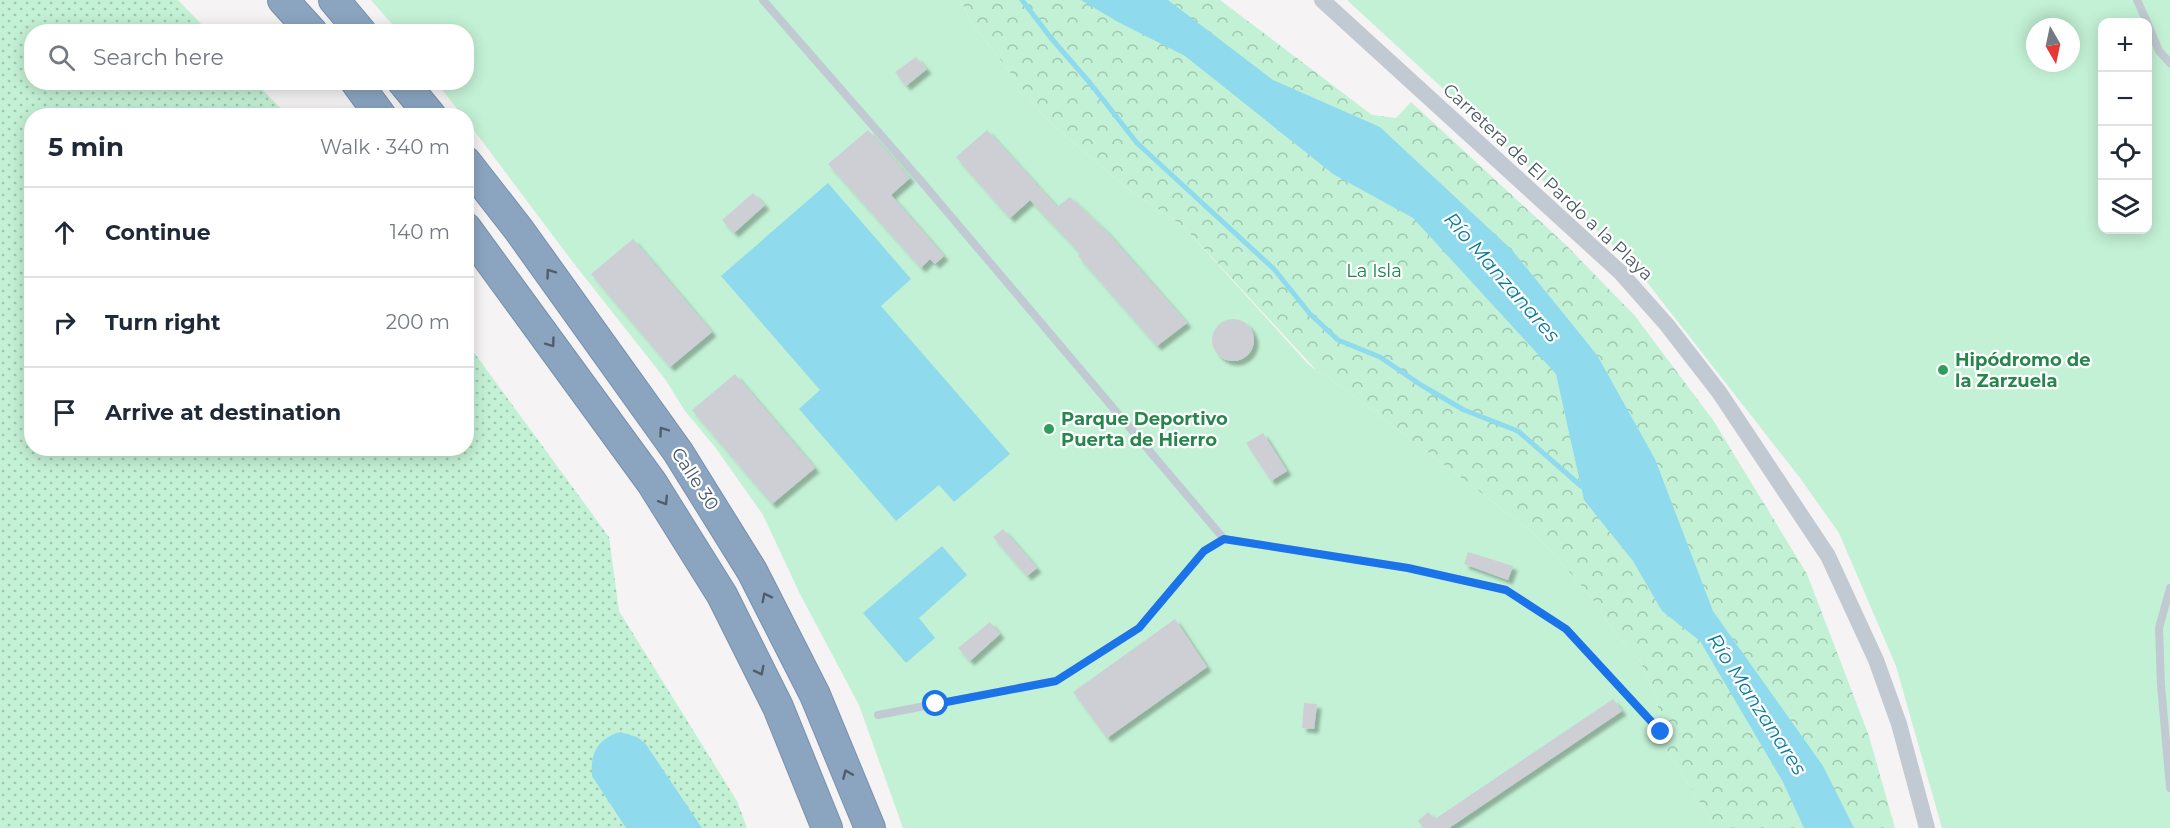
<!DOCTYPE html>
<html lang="en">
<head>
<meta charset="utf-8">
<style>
	body { margin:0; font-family:Montserrat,sans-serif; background:#f2f2f3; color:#1f2937 }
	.controls { position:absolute; right:18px; top:18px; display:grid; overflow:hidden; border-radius:12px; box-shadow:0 3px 15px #0003 }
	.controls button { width:54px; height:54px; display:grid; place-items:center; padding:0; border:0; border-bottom:2px solid #e0e1e3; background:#fff; color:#1f2937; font:30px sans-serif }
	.compass { position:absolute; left:2026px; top:18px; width:54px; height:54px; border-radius:50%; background:#fff; box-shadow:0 3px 15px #0003; rotate:171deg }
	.stop { position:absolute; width:18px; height:18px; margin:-14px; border:4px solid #1a73e8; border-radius:50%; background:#fff }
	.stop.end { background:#1a73e8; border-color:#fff; box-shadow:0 2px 6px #0008 }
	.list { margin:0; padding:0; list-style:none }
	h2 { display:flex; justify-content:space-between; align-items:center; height:78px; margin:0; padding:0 24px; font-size:26px }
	h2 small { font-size:20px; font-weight:400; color:#747a83 }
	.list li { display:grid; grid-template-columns:39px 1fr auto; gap:18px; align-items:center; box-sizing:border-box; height:90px; padding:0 24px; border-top:2px solid #e0e1e3 }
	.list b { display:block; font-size:22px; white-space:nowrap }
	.list em { font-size:20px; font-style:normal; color:#747a83 }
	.icon { flex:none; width:33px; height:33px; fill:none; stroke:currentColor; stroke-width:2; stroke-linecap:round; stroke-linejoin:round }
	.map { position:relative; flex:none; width:2170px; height:828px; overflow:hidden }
	.search { position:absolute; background:#fff; box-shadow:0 3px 15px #0003; left:24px; top:24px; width:450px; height:66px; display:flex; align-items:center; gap:15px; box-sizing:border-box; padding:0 21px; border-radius:24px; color:#747a83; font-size:22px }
	.panel { position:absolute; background:#fff; box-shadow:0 3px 15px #0003; left:24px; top:108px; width:450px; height:348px; border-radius:24px }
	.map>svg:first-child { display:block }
</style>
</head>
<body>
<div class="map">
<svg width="2170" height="828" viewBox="0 0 2170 828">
	<defs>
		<pattern id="grass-dots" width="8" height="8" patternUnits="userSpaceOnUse" patternTransform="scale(1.5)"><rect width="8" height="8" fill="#c3f1d5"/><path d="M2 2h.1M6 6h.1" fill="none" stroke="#a0c6b0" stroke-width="1.8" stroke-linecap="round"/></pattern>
		<pattern id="forest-crowns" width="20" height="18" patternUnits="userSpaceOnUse" patternTransform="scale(1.5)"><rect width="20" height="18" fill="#c3f1d5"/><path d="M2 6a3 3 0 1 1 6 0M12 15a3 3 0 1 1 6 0" fill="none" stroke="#a0c6b0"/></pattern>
		<filter id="shadow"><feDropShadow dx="4.5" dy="4.5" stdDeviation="1.5" flood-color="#0004"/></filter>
	</defs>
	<rect width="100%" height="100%" fill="#f5f3f3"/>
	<path fill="url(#grass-dots)" d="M0,0H178L208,31L32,32V82L256,83L287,115L32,116V448H466L467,343L609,537L619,611L737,801L747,828H0Z"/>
	<path fill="url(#forest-crowns)" d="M961,0H1220L1372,115L1396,118L1411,102L1567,246L1635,316L1713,420L1807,574L1869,736L1895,828H1716L1662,743L1657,700L1640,661L1614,632L1589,594L1535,534L1329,377L1318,372L1183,226L1129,190L1045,118L969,19Z"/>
	<g fill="#c3f1d5" fill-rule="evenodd">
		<path d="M371,0H961L969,19L1045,118L1129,190L1183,226L1307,363L1318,372L1329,377L1535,534L1589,594L1614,632L1640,661L1657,700L1662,743L1716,828H903L859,705L800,594L763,515L715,447L685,411L665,379L572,261L467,121L466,116L462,115L437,83L466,82V32L398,31Z"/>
		<path d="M1347,0H2170V828H1942L1896,666L1839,533L1800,478L1632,263ZM2102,22H2148V230H2102ZM2035,27H2071V63H2035Z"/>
	</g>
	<g fill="#90daee">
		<path d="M1081,0H1168L1273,80L1380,127L1512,250L1597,355L1655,459L1713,611L1823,766L1854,828H1804L1783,782L1700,641L1662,611L1633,561L1584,500L1556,374L1413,218L1333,174L1185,56L1118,22Z"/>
		<path d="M828,183L911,279L881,306L1010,454L954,502L939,485L896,521L799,409L820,390L721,276Z"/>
		<path d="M942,546L967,575L919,618L935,638L906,663L863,613Z"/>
		<path d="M620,732L637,737L645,743L702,828H626L592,776C590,752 598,739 620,732Z"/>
	</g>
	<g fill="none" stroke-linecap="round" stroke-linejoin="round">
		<path stroke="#90daee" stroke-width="5" d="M1022,0L1051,38L1090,83L1137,143L1274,269L1310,314L1338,340L1380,357L1421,385L1464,410L1518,431L1581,486"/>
	</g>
	<g fill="#cdcfd5" filter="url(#shadow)">
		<path d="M916,57L927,69L906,86L895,72Z"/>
		<path d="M868,130L910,178L891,195L944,256L935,264L930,259L921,268L828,164Z"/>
		<path d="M987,130L1057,207L1070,197L1106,231L1187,323L1157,346L1078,256L1081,254L1030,200L1010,218L956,157Z"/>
		<path d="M753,193L765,205L734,233L722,220Z"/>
		<path d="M633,239L712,332L670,367L591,274Z"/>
		<circle cx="1233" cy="340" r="21"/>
		<path d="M735,374L815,468L772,504L692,410Z"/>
		<path d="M1263,433L1287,471L1271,481L1246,443Z"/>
		<path d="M1003,529L1037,568L1027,576L993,537Z"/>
		<path d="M1468,552L1513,566L1508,580L1464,564Z"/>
		<path d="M1175,619L1207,667L1107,738L1073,692Z"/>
		<path d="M990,622L1000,634L970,661L958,648Z"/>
		<path d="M1613,699L1622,711L1449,828H1423L1418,821L1428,812L1435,819Z"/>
		<path d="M1304,703L1317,704L1314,729L1302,728Z"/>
	</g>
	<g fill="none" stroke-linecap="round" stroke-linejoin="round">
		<defs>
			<g id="motorway">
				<path d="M283,0L312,32"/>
				<path d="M334,0L361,32"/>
				<path d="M356,82L381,116"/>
				<path d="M403,82L431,116"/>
				<path d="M466,162L519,230L678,452L752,571L815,695L870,828"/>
				<path d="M466,228L652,483L722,595L778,707L827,828"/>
			</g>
		</defs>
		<use href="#motorway" stroke="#7690ad" stroke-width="32"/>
		<g stroke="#c1cad2" stroke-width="8">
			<path d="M763,0L921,181L1224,539L1204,551L1139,628L1056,681L878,715"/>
			<path d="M2137,0L2147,22"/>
			<path d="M2148,24L2159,51L2170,63"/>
			<path d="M1224,539L1408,568L1506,590L1566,629L1661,732"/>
			<path d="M2170,588L2159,628L2161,685L2170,788"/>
		</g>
		<path stroke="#c1cad2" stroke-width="16" d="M1322,0L1620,272L1667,325L1719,392L1828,556L1876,660L1899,724L1927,828"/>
		<use href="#motorway" stroke="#8ba5c1" stroke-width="30"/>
	</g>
	<defs><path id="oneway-chevron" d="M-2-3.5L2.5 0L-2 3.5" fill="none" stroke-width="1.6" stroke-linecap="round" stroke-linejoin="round" transform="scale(1.5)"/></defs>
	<g stroke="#505e6b">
		<use href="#oneway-chevron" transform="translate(550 273) rotate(-126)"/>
		<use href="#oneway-chevron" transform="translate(551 343) rotate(54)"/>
		<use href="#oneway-chevron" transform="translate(663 431) rotate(-126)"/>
		<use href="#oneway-chevron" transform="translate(664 501) rotate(58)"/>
		<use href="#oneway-chevron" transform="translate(766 597) rotate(-117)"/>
		<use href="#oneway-chevron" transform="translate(760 671) rotate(63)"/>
		<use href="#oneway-chevron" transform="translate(847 774) rotate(-113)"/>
	</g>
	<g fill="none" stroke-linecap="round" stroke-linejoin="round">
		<path stroke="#1a73e8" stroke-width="8" d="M936,704L1056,681L1139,628L1204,551L1224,539L1408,568L1506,590L1566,629L1661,732"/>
	</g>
	<g fill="#2e9e5b" stroke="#fff" stroke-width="2">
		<circle cx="1943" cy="370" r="6"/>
		<circle cx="1049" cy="429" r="6"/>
	</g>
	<g text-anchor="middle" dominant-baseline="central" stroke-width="4.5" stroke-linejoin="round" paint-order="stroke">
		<g font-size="18" fill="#4a5661" stroke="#fff">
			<text transform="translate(1548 182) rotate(43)">Carretera de El Pardo a la Playa</text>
			<text transform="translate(695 479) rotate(57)">Calle 30</text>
		</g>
		<g font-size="18" fill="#17864f" stroke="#fff">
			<text x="1374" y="271">La Isla</text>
		</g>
		<g font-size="18" font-weight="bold" fill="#27864d" stroke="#fff" text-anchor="start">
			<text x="1955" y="360">Hipódromo de<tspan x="1955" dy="21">la Zarzuela</tspan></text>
			<text x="1061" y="419">Parque Deportivo<tspan x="1061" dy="21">Puerta de Hierro</tspan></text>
		</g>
		<g font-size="20" font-style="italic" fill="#0c7c9b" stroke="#fff">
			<text transform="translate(1502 277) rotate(49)">Río Manzanares</text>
			<text transform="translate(1757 704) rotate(57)">Río Manzanares</text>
		</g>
	</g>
</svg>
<div class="controls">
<button>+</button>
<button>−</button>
<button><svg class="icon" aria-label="locate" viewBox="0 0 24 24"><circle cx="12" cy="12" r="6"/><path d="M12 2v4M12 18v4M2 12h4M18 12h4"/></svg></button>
<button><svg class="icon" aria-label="layers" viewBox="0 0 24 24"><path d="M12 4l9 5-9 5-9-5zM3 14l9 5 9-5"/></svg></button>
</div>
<svg class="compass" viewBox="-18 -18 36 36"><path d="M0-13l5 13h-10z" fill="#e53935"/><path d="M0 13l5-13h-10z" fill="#747a83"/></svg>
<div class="stop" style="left:936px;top:704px"></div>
<div class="stop end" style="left:1661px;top:732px"></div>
<div class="search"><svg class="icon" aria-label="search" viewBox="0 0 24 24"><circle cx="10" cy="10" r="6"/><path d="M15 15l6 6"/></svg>Search here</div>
<section class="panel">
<h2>5 min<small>Walk · 340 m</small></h2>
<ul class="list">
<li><svg class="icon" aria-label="ahead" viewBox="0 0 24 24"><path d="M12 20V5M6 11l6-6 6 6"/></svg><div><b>Continue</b></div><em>140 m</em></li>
<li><svg class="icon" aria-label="right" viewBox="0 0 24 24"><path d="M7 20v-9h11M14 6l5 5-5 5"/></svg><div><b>Turn right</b></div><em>200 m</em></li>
<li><svg class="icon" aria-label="arrive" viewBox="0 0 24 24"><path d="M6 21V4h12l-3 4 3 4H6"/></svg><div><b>Arrive at destination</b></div></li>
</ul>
</section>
</div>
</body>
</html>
